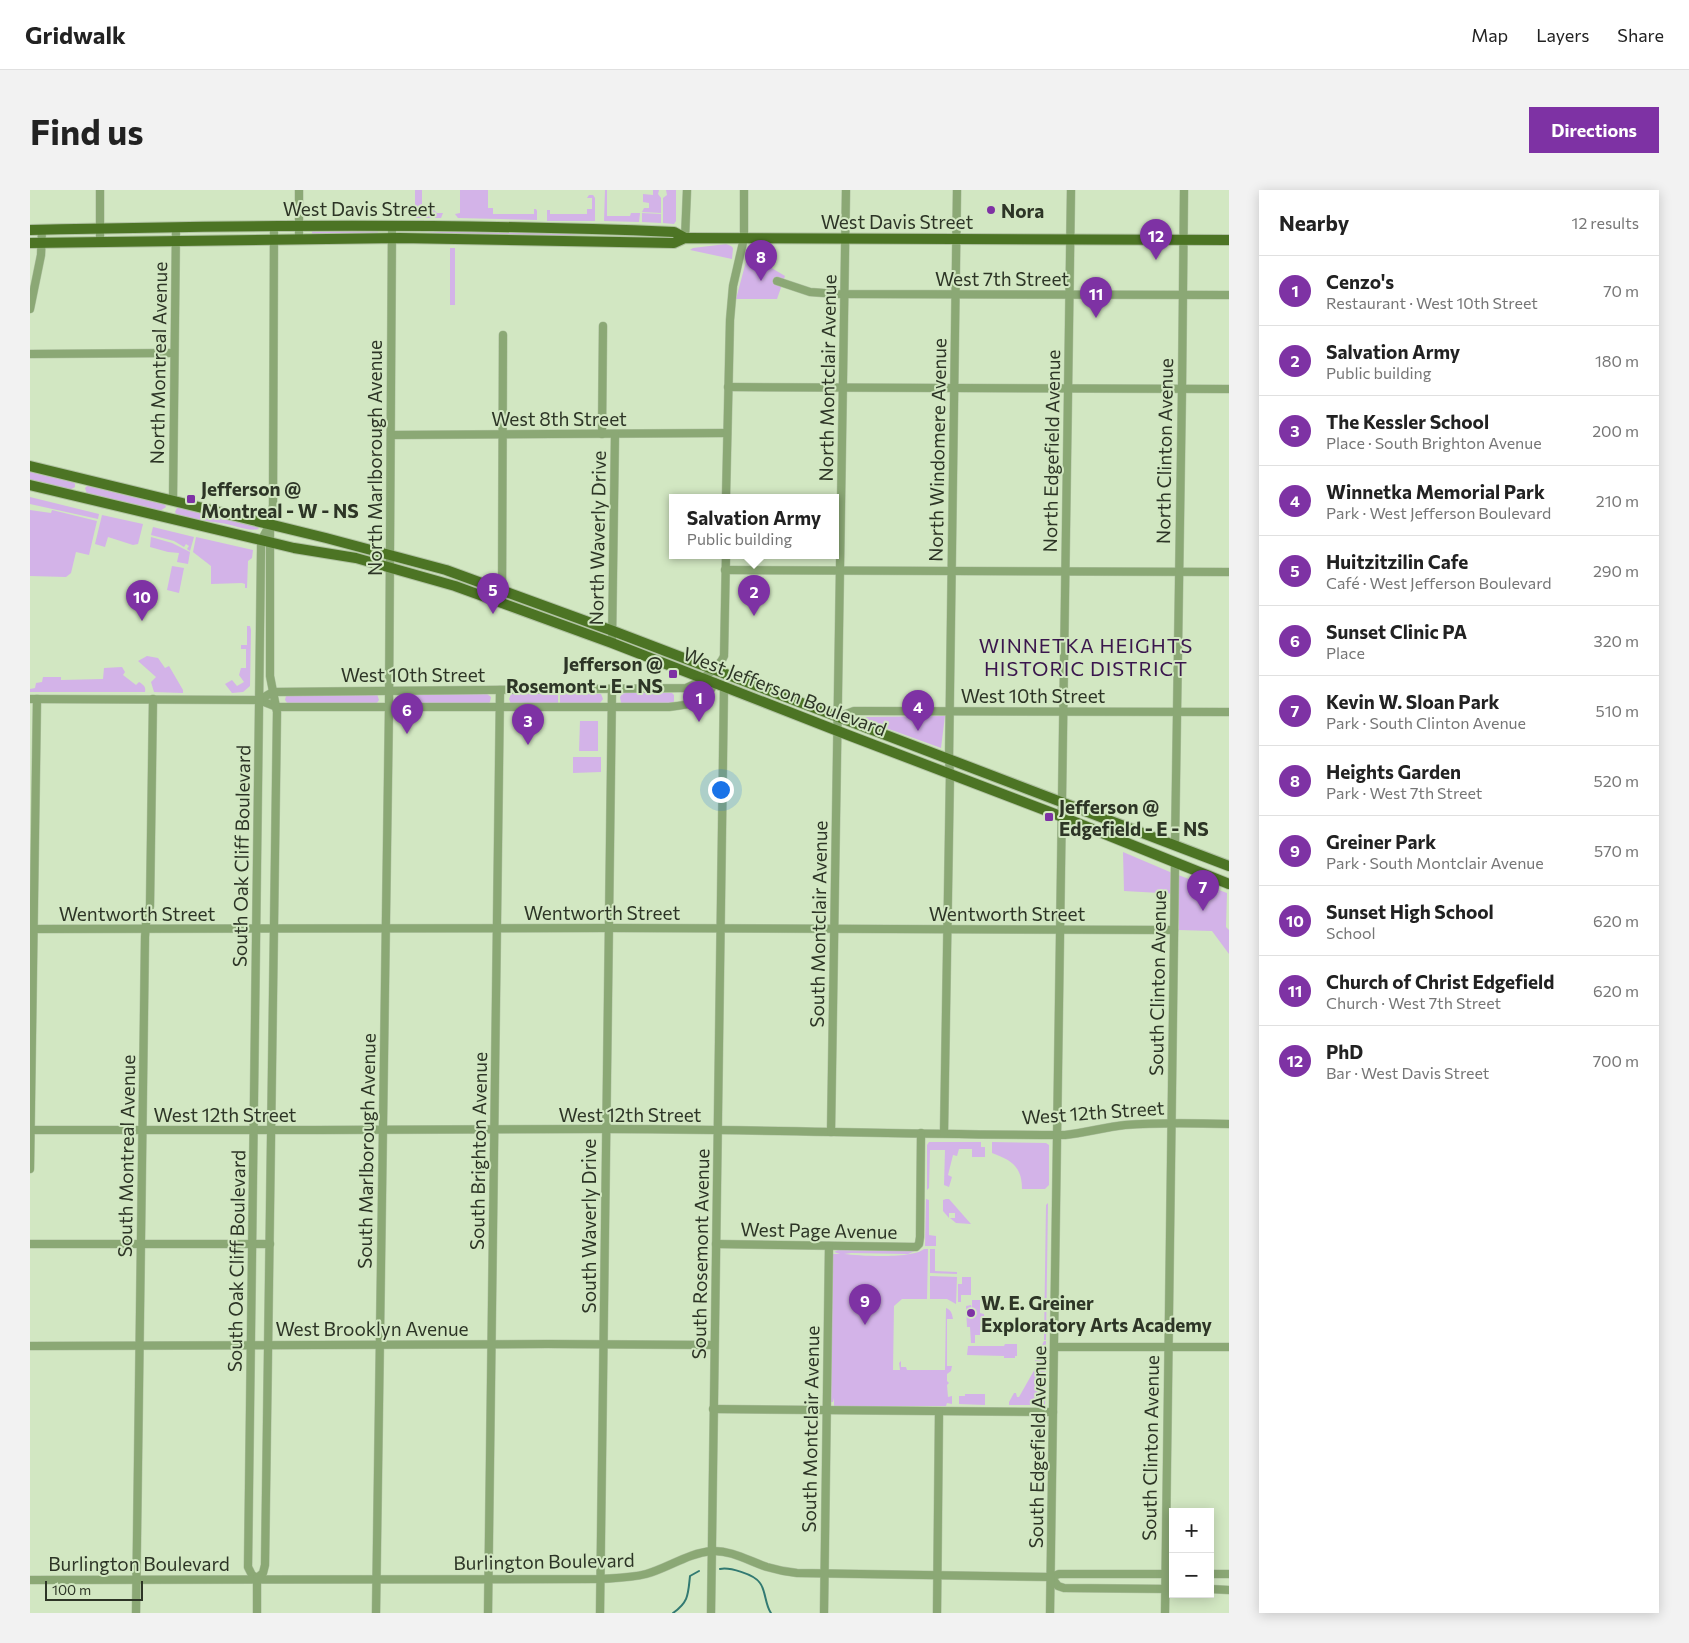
<!DOCTYPE html>
<html lang="en">
<head>
<meta charset="utf-8">
<style>
	body { margin:0; font-family:Commissioner,sans-serif; background:#f2f2f2; color:#222 }
	.controls { position:absolute; right:15px; bottom:15px; display:grid; overflow:hidden; border-radius:0px; box-shadow:0 2px 12px #0003 }
	.controls button { width:45px; height:45px; display:grid; place-items:center; padding:0; border:0; border-bottom:1px solid #e0e0e0; background:#fff; color:#222; font:25px sans-serif }
	.scale { position:absolute; left:15px; bottom:12px; width:98px; box-sizing:border-box; padding-left:5px; border:2px solid #2d3526; border-top:0; font-size:14px; line-height:18px; white-space:nowrap; color:#2d3526; -webkit-text-stroke:4px #d2e7c2; paint-order:stroke }
	.you { position:absolute; left:690px; top:599px; width:18px; height:18px; margin:-12px; border:4px solid #fff; border-radius:50%; background:#1a73e8; box-shadow:0 0 0 8px #1a73e833 }
	.badge { display:grid; place-items:center; width:32px; height:32px; border-radius:50%; background:#7e32a4; color:#fff; font-size:16px; font-weight:700 }
	.pin { position:absolute; translate:-50% -41px; filter:drop-shadow(0 1px 2px #0008) }
	.pin::after { content:''; position:absolute; top:26px; width:18px; height:15px; background:inherit; clip-path:polygon(0 0,100% 0,50% 100%) }
	.popup { position:absolute; left:639px; top:304px; width:170px; height:65px; box-sizing:border-box; display:grid; place-content:center; border-radius:0px; background:#fff; filter:drop-shadow(0 1px 4px #0005); font-size:16px; white-space:nowrap; color:#767676 }
	.popup b { font-size:19px; color:#222 }
	.popup::after { content:''; position:absolute; left:50%; top:100%; margin-left:-10px; border:10px solid transparent; border-top-color:#fff }
	.list { margin:0; padding:0; list-style:none }
	h2 { display:flex; justify-content:space-between; align-items:center; height:65px; margin:0; padding:0 20px; font-size:21px }
	h2 small { font-size:16px; font-weight:400; color:#767676 }
	.list li { display:grid; grid-template-columns:32px 1fr auto; gap:15px; align-items:center; box-sizing:border-box; height:70px; padding:0 20px; border-top:1px solid #e0e0e0 }
	.list b { display:block; font-size:19px; white-space:nowrap }
	.list p { margin:0; font-size:16px; white-space:nowrap; color:#767676 }
	.list em { font-size:16px; font-style:normal; color:#767676 }
	.map { position:relative; flex:none; width:1199px; height:1423px; overflow:hidden; border-radius:0px }
	header { display:flex; align-items:center; gap:30px; box-sizing:border-box; height:70px; padding:0 25px; background:#fff; border-bottom:1px solid #e0e0e0 }
	header strong { font-size:24px }
	nav { display:flex; gap:28px; margin-inline-start:auto; font-size:18px }
	.intro { display:flex; align-items:center; justify-content:space-between; box-sizing:border-box; height:120px; padding:0 30px }
	h1 { margin:0; font-size:35px }
	.button { padding:12px 22px; border-radius:0px; background:#7e32a4; color:#fff; font-size:18px; font-weight:700 }
	main { display:flex; gap:30px; padding:0 30px }
	aside { flex:1; background:#fff; border-radius:0px; box-shadow:0 2px 12px #0003 }
	.map>svg:first-child { display:block }
</style>
</head>
<body>
<header>
<strong>Gridwalk</strong>
<nav><a>Map</a><a>Layers</a><a>Share</a></nav>
</header>
<div class="intro"><h1>Find us</h1><a class="button">Directions</a></div>
<main>
<div class="map">
<svg width="1199" height="1423" viewBox="0 0 1199 1423">
	<rect width="100%" height="100%" fill="#d2e7c2"/>
	<g fill="#d3b3e8">
		<path d="M385,0H392V17L402,18L407,23H413L411,28H385Z"/>
		<path d="M430,0H458V18H463V24H504V19H506L507,21V30L428,28L425,24L430,23Z"/>
		<path d="M575,0H577V26H600L601,23H610L609,32L574,31Z"/>
		<path d="M623,0H629L628,4L631,8V23L612,22L614,18H619V13L613,12V4L623,5Z"/>
		<path d="M636,0H646V31L644,34L633,33V8L637,5Z"/>
		<path d="M559,5H563L565,8V31H517V20H520V24H557V19H562V8H557Z"/>
		<path d="M612,23L631,24V33L612,32Z"/>
		<rect x="282" y="40" width="66" height="4"/>
		<path d="M424,40L559,44L520,46L375,44L409,42Z"/>
		<path d="M696,54L701,56L703,58L702,69L660,60L663,58Z"/>
		<rect x="420" y="58" width="5" height="57"/>
		<path d="M718,64L755,86L747,109H706Z"/>
		<path d="M0,280L42,290L45,294V297L40,300L0,290Z"/>
		<path d="M61,295L134,312L136,317L130,321L57,304L55,298L57,296Z"/>
		<path d="M0,307L69,324L68,329L0,314Z"/>
		<path d="M148,316L226,335L229,339C217,342 203,334 190,333C175,331 162,329 147,325L145,322Z"/>
		<path d="M0,320L21,323L22,320L67,331L59,365L46,362L41,383L36,387L0,386Z"/>
		<path d="M72,325L113,334L108,354L103,355L78,347L75,357L65,354Z"/>
		<path d="M123,337L164,347L160,361L157,359L159,356L156,354L154,357L144,351L121,345Z"/>
		<path d="M121,347L142,353L160,362L158,374L147,372L149,363L138,362L120,357Z"/>
		<path d="M166,347L223,360L222,368L218,371L217,398H215V394L212,393L181,394V376L163,362Z"/>
		<path d="M142,376L154,378L149,403L137,400Z"/>
		<path d="M217,436H220L221,440L220,496L213,502L202,503L195,494L202,490L207,496L214,492L209,485L211,478H216V459H211V455H217Z"/>
		<path d="M117,466L128,468L135,478L139,476L153,500V503L124,502L121,492L126,487L108,471Z"/>
		<path d="M92,477L95,482L93,485L106,495L109,492C114,495 116,497 115,502H0V499L5,498L6,493L12,492L13,487H31V490L73,489L74,478Z"/>
		<path d="M596,503H642L644,505V511L643,513H591L590,507L592,504Z"/>
		<path d="M347,504L349,510L346,514H258L255,510L256,506Z"/>
		<path d="M373,504H457L461,507L460,512L458,514L371,515L368,508Z"/>
		<path d="M481,504H528V514H481L479,509Z"/>
		<path d="M530,504H571L573,509L570,513L530,514Z"/>
		<path d="M915,526L911,558L834,530L836,527Z"/>
		<path d="M550,531H568V561H549Z"/>
		<path d="M543,567H571V582L543,583Z"/>
		<path d="M1093,662L1140,682L1197,703L1196,737L1199,740V764L1182,741L1149,740L1148,704L1094,701Z"/>
		<path d="M899,952H951V957H955V967H942V959H929L927,966L923,965L918,985L922,987L919,997L914,995L915,960H900L899,998L897,1000V955Z"/>
		<path d="M962,952L1016,953L1019,955V995L1015,999H992C992,976 981,970 962,963Z"/>
		<path d="M896,1009L899,1010V1045L906,1046V1056H895Z"/>
		<path d="M916,1009H919L941,1034L926,1033L920,1028H925V1023H919V1028L913,1021V1010Z"/>
		<path d="M1018,1013L1016,1150H1014L1016,1015Z"/>
		<path d="M894,1059H898L897,1109H872L864,1116L863,1180H870L869,1173L871,1171V1177H876L877,1180H915L916,1118C921,1120 922,1123 923,1129H917V1176H922L921,1181L917,1184V1191L919,1193L917,1195L918,1207L922,1206V1214L917,1213L916,1216H804V1208L803,1212H801L802,1066L803,1064H810L804,1062L808,1060L885,1061L878,1064L821,1063L814,1064C831,1066 882,1069 894,1059Z"/>
		<path d="M900,1059H905V1081L927,1082V1084L900,1083Z"/>
		<path d="M900,1086L927,1087L926,1114L917,1109H900Z"/>
		<path d="M932,1087H941V1105H931V1112H928V1094H932Z"/>
		<path d="M942,1110H950V1123L954,1124L955,1140L950,1137V1145H945V1153H941L940,1137H937L936,1116L941,1115L942,1120Z"/>
		<path d="M1014,1151H1016L1015,1215H979V1212L984,1203H986L987,1207H989L1006,1177L1005,1169Z"/>
		<path d="M975,1154H987V1166H985V1168H974V1166L937,1165L938,1156H974Z"/>
		<path d="M935,1204H955V1215L929,1214V1206H935Z"/>
	</g>
	<g fill="none" stroke-linecap="round" stroke-linejoin="round">
		<g stroke="#327a72" stroke-width="2">
			<path d="M690,1379C699,1377 724,1384 730,1393C736,1401 735,1415 741,1423"/>
			<path d="M643,1423C659,1412 658,1404 660,1386L669,1381"/>
		</g>
		<defs>
			<g id="minor">
				<path d="M655,48L657,0"/>
				<path d="M269,50V0"/>
				<path d="M70,52V0"/>
				<path d="M747,91L780,102L807,104L1199,105"/>
				<path d="M0,119L11,65L12,39"/>
				<path d="M0,164L143,163"/>
				<path d="M698,197L1199,199"/>
				<path d="M572,244L573,136"/>
				<path d="M361,245L697,243"/>
				<path d="M696,307L700,130L703,96L714,48V0"/>
				<path d="M143,310L146,37"/>
				<path d="M695,380L1199,382"/>
				<path d="M472,413L473,145"/>
				<path d="M582,453L585,244"/>
				<path d="M0,509L229,510L247,517H639C659,515 676,513 685,492"/>
				<path d="M229,510L243,502L656,498C667,494 690,477 694,466L696,365"/>
				<path d="M808,527L824,521H832L1199,522"/>
				<path d="M1145,655L1152,199L1154,0"/>
				<path d="M0,739L579,738L1144,740"/>
				<path d="M0,940C191,941 381,939 572,939C726,939 881,945 1035,945C1055,943 1075,937 1095,935C1130,932 1165,933 1199,934"/>
				<path d="M801,942L816,0"/>
				<path d="M914,943L920,583L919,570L927,0"/>
				<path d="M0,979L7,509"/>
				<path d="M0,1054H240"/>
				<path d="M686,1054L886,1057L889,1054L890,1047L891,943"/>
				<path d="M0,1156L518,1154L684,1155"/>
				<path d="M1025,1157H1199"/>
				<path d="M683,1219L1023,1222"/>
				<path d="M1180,1384H1199"/>
				<path d="M1021,1387L1028,1396L1034,1398L1143,1399"/>
				<path d="M227,1388L222,1385L218,1377L231,361V351L239,336"/>
				<path d="M0,1390L570,1389C585,1388 601,1388 616,1384C638,1378 658,1363 682,1361C701,1360 719,1371 737,1377C747,1380 757,1382 767,1383L1021,1387L1029,1384H1143"/>
				<path d="M1180,1399L1199,1400"/>
				<path d="M106,1423L115,747L116,733L120,716L123,509"/>
				<path d="M227,1423V1388L233,1383L235,1375L247,522L240,486V334L243,315L244,36"/>
				<path d="M346,1423L359,518L362,35"/>
				<path d="M458,1423L470,500"/>
				<path d="M570,1423L582,500"/>
				<path d="M681,1423L694,496"/>
				<path d="M794,1423L799,1056"/>
				<path d="M907,1423L909,1222"/>
				<path d="M1020,1423L1041,0"/>
				<path d="M1135,1423L1145,673"/>
			</g>
			<g id="major">
				<path d="M0,40C215,35 429,33 644,42L655,48"/>
				<path d="M0,53L370,48L644,53L655,48L1199,50"/>
				<path d="M0,276L296,348L416,380L583,441L1199,676"/>
				<path d="M0,295L264,358L326,368L425,396L582,453L818,545L1025,624L1199,694"/>
			</g>
		</defs>
		<use href="#minor" stroke="#b1c3a3" stroke-width="9"/>
		<use href="#major" stroke="#b1c3a3" stroke-width="12"/>
		<use href="#minor" stroke="#8ba875" stroke-width="8"/>
		<use href="#major" stroke="#4c7424" stroke-width="10"/>
	</g>
	<g fill="#7e32a4" stroke="#d2e7c2" stroke-width="2">
		<circle cx="961" cy="20" r="5"/>
		<rect x="156" y="304" width="10" height="10" rx="2.5"/>
		<rect x="638" y="479" width="10" height="10" rx="2.5"/>
		<rect x="1014" y="622" width="10" height="10" rx="2.5"/>
		<circle cx="941" cy="1123" r="5"/>
	</g>
	<g text-anchor="middle" dominant-baseline="central" stroke-width="4" stroke-linejoin="round" paint-order="stroke">
		<g font-size="19" fill="#2d3526" stroke="#d2e7c2">
			<text x="329" y="18">West Davis Street</text>
			<text x="867" y="31">West Davis Street</text>
			<text x="972" y="88">West 7th Street</text>
			<text transform="translate(128 173) rotate(-89)">North Montreal Avenue</text>
			<text transform="translate(797 188) rotate(-89)">North Montclair Avenue</text>
			<text x="529" y="228">West 8th Street</text>
			<text transform="translate(907 260) rotate(-89)">North Windomere Avenue</text>
			<text transform="translate(1021 261) rotate(-89)">North Edgefield Avenue</text>
			<text transform="translate(1134 261) rotate(-89)">North Clinton Avenue</text>
			<text transform="translate(344 268) rotate(-90)">North Marlborough Avenue</text>
			<text transform="translate(567 348) rotate(-89)">North Waverly Drive</text>
			<text x="383" y="484">West 10th Street</text>
			<text transform="translate(755 501) rotate(21)">West Jefferson Boulevard</text>
			<text x="1003" y="505">West 10th Street</text>
			<text transform="translate(211 666) rotate(-89)">South Oak Cliff Boulevard</text>
			<text x="572" y="722">Wentworth Street</text>
			<text x="107" y="723">Wentworth Street</text>
			<text x="977" y="723">Wentworth Street</text>
			<text transform="translate(788 734) rotate(-89)">South Montclair Avenue</text>
			<text transform="translate(1127 793) rotate(-89)">South Clinton Avenue</text>
			<text transform="translate(1063 922) rotate(-4)">West 12th Street</text>
			<text x="195" y="924">West 12th Street</text>
			<text x="600" y="924">West 12th Street</text>
			<text transform="translate(336 961) rotate(-89)">South Marlborough Avenue</text>
			<text transform="translate(448 961) rotate(-89)">South Brighton Avenue</text>
			<text transform="translate(96 966) rotate(-89)">South Montreal Avenue</text>
			<text transform="translate(558 1036) rotate(-90)">South Waverly Drive</text>
			<text transform="translate(789 1040) rotate(1)">West Page Avenue</text>
			<text transform="translate(670 1064) rotate(-89)">South Rosemont Avenue</text>
			<text transform="translate(206 1071) rotate(-89)">South Oak Cliff Boulevard</text>
			<text x="342" y="1138">West Brooklyn Avenue</text>
			<text transform="translate(780 1239) rotate(-89)">South Montclair Avenue</text>
			<text transform="translate(1007 1257) rotate(-89)">South Edgefield Avenue</text>
			<text transform="translate(1120 1258) rotate(-89)">South Clinton Avenue</text>
			<text transform="translate(514 1371) rotate(-1)">Burlington Boulevard</text>
			<text x="109" y="1373">Burlington Boulevard</text>
		</g>
		<g font-size="19" font-weight="bold" fill="#2d3526" stroke="#d2e7c2" text-anchor="start">
			<text x="971" y="20">Nora</text>
			<text x="171" y="298">Jefferson @<tspan x="171" dy="22">Montreal - W - NS</tspan></text>
			<text x="633" y="473" text-anchor="end">Jefferson @<tspan x="633" dy="22">Rosemont - E - NS</tspan></text>
			<text x="1029" y="616">Jefferson @<tspan x="1029" dy="22">Edgefield - E - NS</tspan></text>
			<text x="951" y="1112">W. E. Greiner<tspan x="951" dy="22">Exploratory Arts Academy</tspan></text>
		</g>
		<g font-size="20" letter-spacing="1" fill="#3a164d" stroke="#d2e7c2">
			<text x="1056" y="455">WINNETKA HEIGHTS<tspan x="1056" dy="23">HISTORIC DISTRICT</tspan></text>
		</g>
	</g>
</svg>
<div class="controls">
<button>+</button>
<button>−</button>
</div>
<div class="scale">100 m</div>
<div class="you"></div>
<div class="pin badge" style="left:669px;top:532px">1</div>
<div class="pin badge" style="left:724px;top:426px">2</div>
<div class="popup"><b>Salvation Army</b>Public building</div>
<div class="pin badge" style="left:498px;top:555px">3</div>
<div class="pin badge" style="left:888px;top:541px">4</div>
<div class="pin badge" style="left:463px;top:424px">5</div>
<div class="pin badge" style="left:377px;top:544px">6</div>
<div class="pin badge" style="left:1173px;top:721px">7</div>
<div class="pin badge" style="left:731px;top:91px">8</div>
<div class="pin badge" style="left:835px;top:1135px">9</div>
<div class="pin badge" style="left:112px;top:431px">10</div>
<div class="pin badge" style="left:1066px;top:128px">11</div>
<div class="pin badge" style="left:1126px;top:70px">12</div>
</div>
<aside>
<h2>Nearby<small>12 results</small></h2>
<ul class="list">
<li><span class="badge">1</span><div><b>Cenzo's</b><p>Restaurant · West 10th Street</p></div><em>70 m</em></li>
<li><span class="badge">2</span><div><b>Salvation Army</b><p>Public building</p></div><em>180 m</em></li>
<li><span class="badge">3</span><div><b>The Kessler School</b><p>Place · South Brighton Avenue</p></div><em>200 m</em></li>
<li><span class="badge">4</span><div><b>Winnetka Memorial Park</b><p>Park · West Jefferson Boulevard</p></div><em>210 m</em></li>
<li><span class="badge">5</span><div><b>Huitzitzilin Cafe</b><p>Café · West Jefferson Boulevard</p></div><em>290 m</em></li>
<li><span class="badge">6</span><div><b>Sunset Clinic PA</b><p>Place</p></div><em>320 m</em></li>
<li><span class="badge">7</span><div><b>Kevin W. Sloan Park</b><p>Park · South Clinton Avenue</p></div><em>510 m</em></li>
<li><span class="badge">8</span><div><b>Heights Garden</b><p>Park · West 7th Street</p></div><em>520 m</em></li>
<li><span class="badge">9</span><div><b>Greiner Park</b><p>Park · South Montclair Avenue</p></div><em>570 m</em></li>
<li><span class="badge">10</span><div><b>Sunset High School</b><p>School</p></div><em>620 m</em></li>
<li><span class="badge">11</span><div><b>Church of Christ Edgefield</b><p>Church · West 7th Street</p></div><em>620 m</em></li>
<li><span class="badge">12</span><div><b>PhD</b><p>Bar · West Davis Street</p></div><em>700 m</em></li>
</ul>
</aside>
</main>
</body>
</html>
